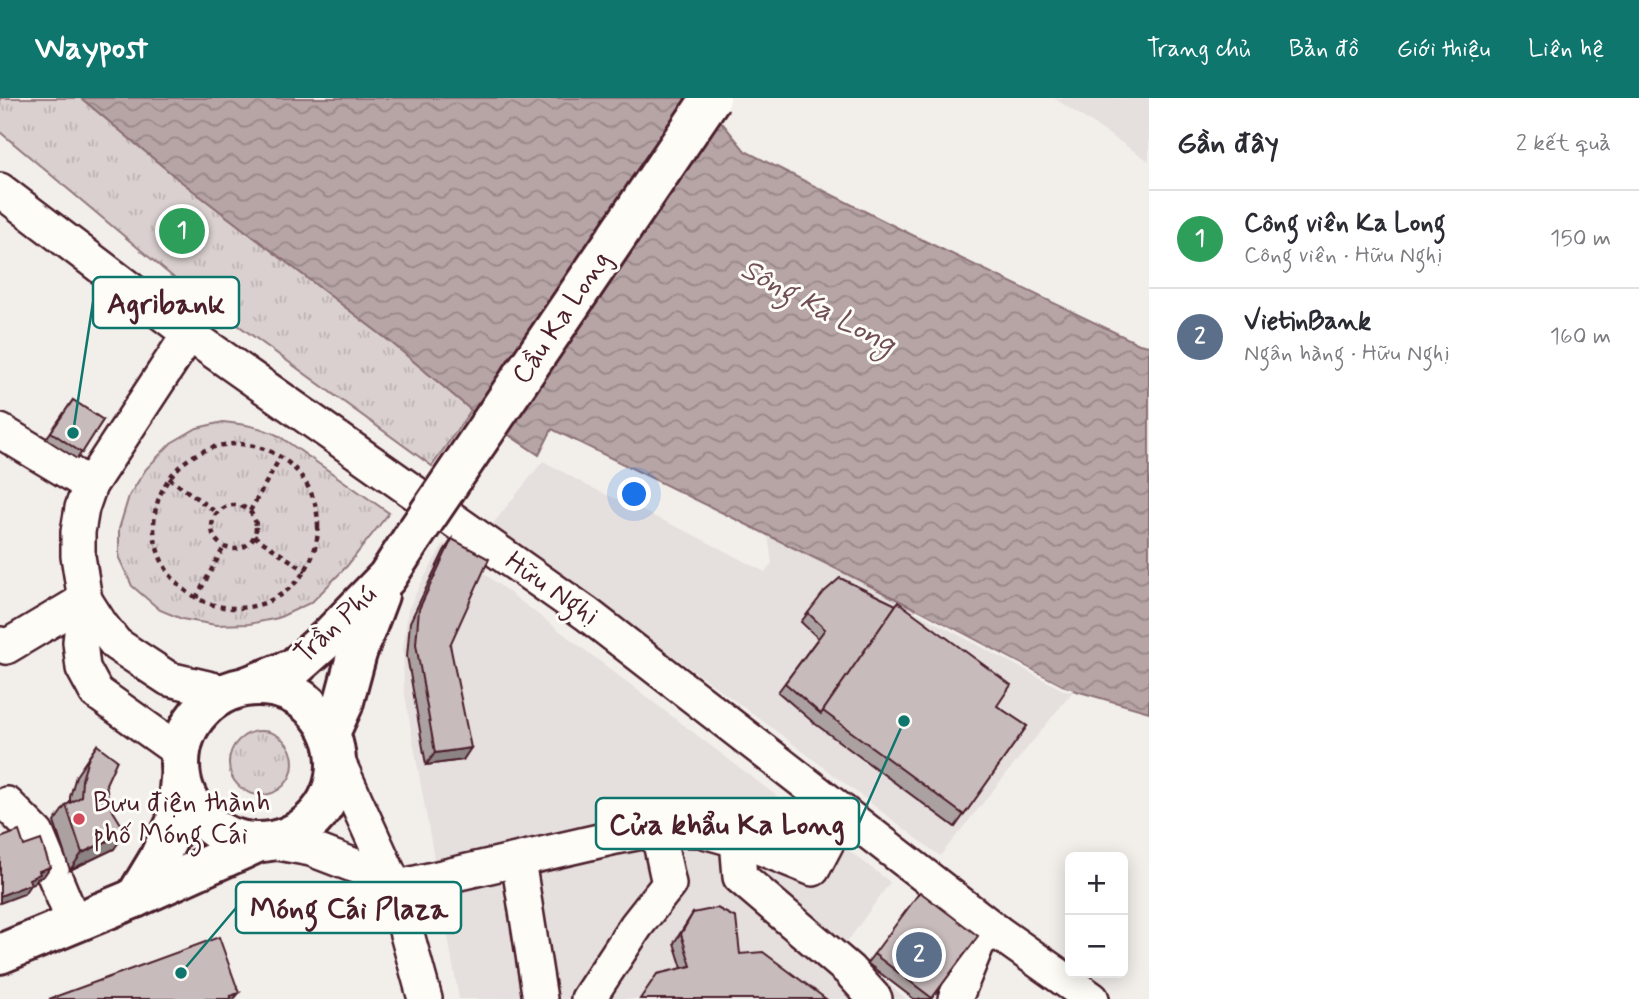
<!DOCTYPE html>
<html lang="vi">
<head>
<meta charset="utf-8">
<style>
	body { margin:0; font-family:Mynerve,sans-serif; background:#f2f2f3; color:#2b2b33 }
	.controls { position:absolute; right:21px; bottom:21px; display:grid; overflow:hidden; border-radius:10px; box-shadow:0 4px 18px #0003 }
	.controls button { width:63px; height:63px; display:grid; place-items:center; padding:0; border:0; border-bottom:2px solid #e1e1e2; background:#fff; color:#2b2b33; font:35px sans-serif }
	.you { position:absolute; left:635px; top:397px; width:24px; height:24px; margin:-18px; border:5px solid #fff; border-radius:50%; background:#1a73e8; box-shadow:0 0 0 10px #1a73e833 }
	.badge { display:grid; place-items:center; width:46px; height:46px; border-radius:50%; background:#0f766e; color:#fff; font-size:23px; font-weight:700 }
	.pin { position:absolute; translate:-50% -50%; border:4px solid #fff; box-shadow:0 2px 7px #0006 }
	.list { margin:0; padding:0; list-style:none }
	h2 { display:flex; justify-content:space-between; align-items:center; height:91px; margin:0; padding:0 28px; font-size:30px }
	h2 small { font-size:23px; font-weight:400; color:#7c7c81 }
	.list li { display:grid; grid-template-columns:46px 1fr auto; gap:21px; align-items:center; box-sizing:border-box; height:98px; padding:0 28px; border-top:2px solid #e1e1e2 }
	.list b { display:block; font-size:26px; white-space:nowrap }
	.list p { margin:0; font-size:23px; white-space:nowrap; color:#7c7c81 }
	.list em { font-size:23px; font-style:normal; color:#7c7c81 }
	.map { position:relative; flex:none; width:1149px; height:901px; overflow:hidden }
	header { display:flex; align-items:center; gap:42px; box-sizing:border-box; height:98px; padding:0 35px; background:#0f766e; color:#fff }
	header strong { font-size:33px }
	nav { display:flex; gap:38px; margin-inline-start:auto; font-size:24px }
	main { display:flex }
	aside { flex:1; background:#fff }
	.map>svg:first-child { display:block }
</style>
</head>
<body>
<header>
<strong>Waypost</strong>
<nav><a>Trang chủ</a><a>Bản đồ</a><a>Giới thiệu</a><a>Liên hệ</a></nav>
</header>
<main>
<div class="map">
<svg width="1149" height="901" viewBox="0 0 1149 901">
	<defs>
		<pattern id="grass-tufts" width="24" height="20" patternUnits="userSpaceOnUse" patternTransform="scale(1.75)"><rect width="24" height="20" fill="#d9d0cf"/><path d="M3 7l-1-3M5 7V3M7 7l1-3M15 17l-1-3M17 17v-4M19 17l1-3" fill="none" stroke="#bcb2b2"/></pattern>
		<pattern id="water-waves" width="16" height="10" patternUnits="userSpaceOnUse" patternTransform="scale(1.75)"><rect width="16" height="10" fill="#b7a5a6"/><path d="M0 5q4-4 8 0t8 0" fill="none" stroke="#978687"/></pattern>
	</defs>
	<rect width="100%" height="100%" fill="#f2efeb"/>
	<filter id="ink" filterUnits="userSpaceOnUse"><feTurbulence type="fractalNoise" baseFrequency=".0143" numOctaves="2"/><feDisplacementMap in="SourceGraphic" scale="14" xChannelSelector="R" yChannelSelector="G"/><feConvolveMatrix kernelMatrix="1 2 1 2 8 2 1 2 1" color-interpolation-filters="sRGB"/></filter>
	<g filter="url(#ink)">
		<g fill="#e5dfdd">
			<path d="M1054,0H1149V63Z"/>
			<path d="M543,363L588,388L690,435L765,474L772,465L768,437L916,511L1066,590L1074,592L940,758L767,626L492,427Z"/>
			<path d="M444,445L890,784L845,847L906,901H459L404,592L403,551L408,512L421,485Z"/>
		</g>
		<g fill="url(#grass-tufts)" stroke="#92787d" stroke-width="2">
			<path d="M0,0H81L178,81L392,245L471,312L432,368L180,185L0,34Z"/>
			<path d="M223,324C244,326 261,329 279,338L389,415L347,468L312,504L278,520L249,526L216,527L182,521L160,512L132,488L119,460V431L129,398L146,371L171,345L197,330Z"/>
			<circle cx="261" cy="665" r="32"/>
		</g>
		<path fill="url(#water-waves)" stroke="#8b6f75" stroke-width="2" d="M81,0H702L745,53L904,133L1139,246L1149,248V614L1066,590L976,542L847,476L552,331L539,357L471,312L392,245L178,81Z"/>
		<path fill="#f2efeb" d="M916,511L1062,588L1074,592L1068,594L1065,593L915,514Z"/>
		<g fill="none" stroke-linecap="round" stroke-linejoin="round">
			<defs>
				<g id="minor">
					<path d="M0,92L189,236L587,516L996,833L1092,901"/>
					<path d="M0,333L90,387"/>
					<path d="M85,502L101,527L116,546L137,560L169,581L225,594"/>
					<path d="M0,546L6,549L85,502"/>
					<path d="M180,654L96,594L83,570L80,544L85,502L78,458V434L82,410L90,387L189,236"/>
					<path d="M336,659L392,782L425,901"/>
					<path d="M7,706L37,736L74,825"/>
					<path d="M737,742L740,779L849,872L875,901"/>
					<path d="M273,744L311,751L392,782"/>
					<path d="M518,762L540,901"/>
					<path d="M394,790L616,739L657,731L700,732L751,746L813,771L843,714"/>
					<path d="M588,901L636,828L669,786L657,731"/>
					<path d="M955,901L979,842L996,833"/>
				</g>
				<g id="major">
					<circle cx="258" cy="666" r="78"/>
					<path d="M248,588L294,570L329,539L387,479L413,439"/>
					<path d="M330,635L343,607L357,555L379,497"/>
					<path d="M135,800L158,762L176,724L180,681"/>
					<path d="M0,856L135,800L257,745"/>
				</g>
			</defs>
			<use href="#minor" stroke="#4a1f2b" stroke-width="38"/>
			<use href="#major" stroke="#4a1f2b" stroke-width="44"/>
			<g stroke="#4a1f2b" stroke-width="4.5" stroke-dasharray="5 5" stroke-linecap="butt">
				<circle cx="236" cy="428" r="82"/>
				<path d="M169,380L217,415"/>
				<circle cx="234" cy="429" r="22"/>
				<path d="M250,413L281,358"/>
				<path d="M254,438L306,473"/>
				<path d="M196,500L224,449"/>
			</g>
			<use href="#minor" stroke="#fdfcf7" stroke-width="33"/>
			<use href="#major" stroke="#fdfcf7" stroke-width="38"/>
			<defs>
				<path id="major-bridge" d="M413,439L711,0"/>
			</defs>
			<use href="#major-bridge" stroke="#4a1f2b" stroke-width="44" stroke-linecap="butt"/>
			<use href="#major-bridge" stroke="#fdfcf7" stroke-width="38"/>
		</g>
		<g fill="#aca1a1" stroke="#4a1f2b" stroke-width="2">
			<path d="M73,302L103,322L77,361L46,341Z"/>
			<path d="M452,441L450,547L463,662L426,667L407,558L410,524L444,453Z"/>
			<path d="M808,515L997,608L1027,628L955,729L814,625L815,624L814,625L778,594L818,540L801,524Z"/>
			<path d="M97,647L106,686L114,751L70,772L54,724L66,707L70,705V699L76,678Z"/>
			<path d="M693,815L740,856L682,870L674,845Z"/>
			<path d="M971,848L931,901H914L867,865L874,856Z"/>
		</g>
		<g fill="#8c8383" stroke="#4a1f2b" stroke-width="2">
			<path d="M471,650L463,662L426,667L435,655Z"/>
			<path d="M126,734L114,751L70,772L82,755Z"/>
			<path d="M50,769L44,778L37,781L34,786L30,787L24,796L0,805V798L29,781L39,773Z"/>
			<path d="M239,895L234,901H228L230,898Z"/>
		</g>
		<g fill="#c8bbbb" stroke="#4a1f2b" stroke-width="2">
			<path d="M73,302L103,322L82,355L51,334Z"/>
			<path d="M452,441L489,461L450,547L471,650L435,655L416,546L419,511Z"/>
			<path d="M840,480L896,507L821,616L785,585L825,531L808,515L824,494Z"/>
			<path d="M898,504L1011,587L997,608L1027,628L964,717L823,613Z"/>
			<path d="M97,647L117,662L106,686L108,700L113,713L126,734L82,755L66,707L81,699L82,682L88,661Z"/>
			<path d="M19,733L24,748L41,742L50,769L39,773L40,776L29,781L31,786L0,798V740Z"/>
			<path d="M920,794L978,838L932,900L874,856Z"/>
			<path d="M717,810L736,820L740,856L763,854L826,901H640L657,876L691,868L681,836L693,815Z"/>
			<path d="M219,839L239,895L230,898L232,901H49Z"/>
		</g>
	</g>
	<circle fill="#d1495b" stroke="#fdfcf7" stroke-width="2.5" cx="79" cy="721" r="7"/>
	<g text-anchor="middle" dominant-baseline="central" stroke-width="6" stroke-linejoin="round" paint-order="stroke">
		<g font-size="28" fill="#4a1f2b" stroke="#fdfcf7">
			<text transform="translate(562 220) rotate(-56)">Cầu Ka Long</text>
			<text transform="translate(551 491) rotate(35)">Hữu Nghị</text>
			<text transform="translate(336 527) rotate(-43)">Trần Phú</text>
		</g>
		<g font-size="28" fill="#4a1f2b" stroke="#fdfcf7" text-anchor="start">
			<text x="93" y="705">Bưu điện thành<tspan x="93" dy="32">phố Móng Cái</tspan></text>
		</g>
		<g font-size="30" font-style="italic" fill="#704e56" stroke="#fdfcf7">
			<text transform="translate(818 209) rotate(28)">Sông Ka Long</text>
		</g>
	</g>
	<path fill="none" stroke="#0f766e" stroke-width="2.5" d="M73 335L93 204M904 623L859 725M181 875L236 810"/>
	<g fill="#0f766e" stroke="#fdfcf7" stroke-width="2.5">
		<circle cx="73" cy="335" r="7"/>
		<circle cx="904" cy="623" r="7"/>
		<circle cx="181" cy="875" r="7"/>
	</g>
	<g fill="#fdfcf7" stroke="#0f766e" stroke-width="2.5">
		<rect x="93" y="179" width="146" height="51" rx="7"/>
		<rect x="596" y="700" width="263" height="51" rx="7"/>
		<rect x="236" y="784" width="225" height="51" rx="7"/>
	</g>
	<g font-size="30" text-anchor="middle" font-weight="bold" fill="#4a1f2b">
		<text x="166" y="215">Agribank</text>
		<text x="727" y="736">Cửa khẩu Ka Long</text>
		<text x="349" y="820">Móng Cái Plaza</text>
	</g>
</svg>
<div class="controls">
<button>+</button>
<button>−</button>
</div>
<div class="you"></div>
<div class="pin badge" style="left:182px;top:133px;background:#2e9e5b">1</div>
<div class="pin badge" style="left:919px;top:857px;background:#5c6f8a">2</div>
</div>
<aside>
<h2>Gần đây<small>2 kết quả</small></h2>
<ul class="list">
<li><span class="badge" style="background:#2e9e5b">1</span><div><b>Công viên Ka Long</b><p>Công viên · Hữu Nghị</p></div><em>150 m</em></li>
<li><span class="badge" style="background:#5c6f8a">2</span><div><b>VietinBank</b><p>Ngân hàng · Hữu Nghị</p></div><em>160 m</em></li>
</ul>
</aside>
</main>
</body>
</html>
